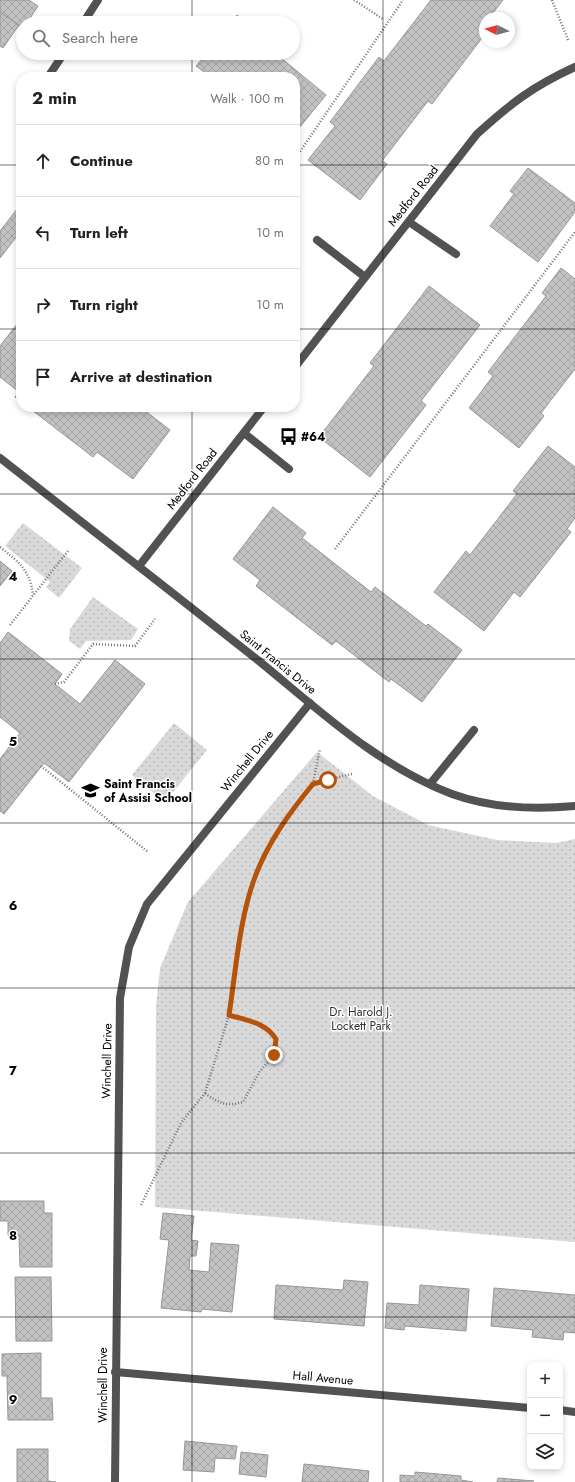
<!DOCTYPE html>
<html lang="en">
<head>
<meta charset="utf-8">
<style>
	body { margin:0; font-family:Jost,sans-serif; background:#f2f2f2; color:#202124 }
	.controls { position:absolute; right:12px; bottom:12px; display:grid; overflow:hidden; border-radius:8px; box-shadow:0 2px 6px #0003 }
	.controls button { width:36px; height:36px; display:grid; place-items:center; padding:0; border:0; border-bottom:1px solid #e0e0e0; background:#fff; color:#202124; font:20px sans-serif }
	.compass { position:absolute; left:479px; top:12px; width:36px; height:36px; border-radius:50%; background:#fff; box-shadow:0 2px 6px #0003; rotate:276deg }
	.stop { position:absolute; width:12px; height:12px; margin:-9px; border:3px solid #b45309; border-radius:50%; background:#fff }
	.stop.end { background:#b45309; border-color:#fff; box-shadow:0 1px 4px #0008 }
	.list { margin:0; padding:0; list-style:none }
	h2 { display:flex; justify-content:space-between; align-items:center; height:52px; margin:0; padding:0 16px; font-size:17px }
	h2 small { font-size:13px; font-weight:400; color:#757577 }
	.list li { display:grid; grid-template-columns:26px 1fr auto; gap:12px; align-items:center; box-sizing:border-box; height:72px; padding:0 16px; border-top:1px solid #e0e0e0 }
	.list b { display:block; font-size:15px; white-space:nowrap }
	.list em { font-size:13px; font-style:normal; color:#757577 }
	.icon { flex:none; width:22px; height:22px; fill:none; stroke:currentColor; stroke-width:2; stroke-linecap:round; stroke-linejoin:round }
	.map { position:relative; flex:none; width:575px; height:1482px; overflow:hidden }
	.search { position:absolute; background:#fff; box-shadow:0 2px 6px #0003; left:16px; top:16px; width:284px; height:44px; display:flex; align-items:center; gap:10px; box-sizing:border-box; padding:0 14px; border-radius:22px; color:#757577; font-size:15px }
	.panel { position:absolute; background:#fff; box-shadow:0 2px 6px #0003; left:16px; top:72px; width:284px; height:340px; border-radius:16px }
	.map>svg:first-child { display:block }
</style>
</head>
<body>
<div class="map">
<svg width="575" height="1482" viewBox="0 0 575 1482">
	<defs>
		<pattern id="park-dots" width="8" height="8" patternUnits="userSpaceOnUse"><rect width="8" height="8" fill="#d9d9d9"/><path d="M2 2h.1M6 6h.1" fill="none" stroke="#b8b8b8" stroke-width="1.8" stroke-linecap="round"/></pattern>
		<pattern id="building-cross-hatch" width="8" height="8" patternUnits="userSpaceOnUse"><rect width="8" height="8" fill="#c2c2c2"/><path d="M0 0l8 8M0 8l8-8" fill="none" stroke="#a5a5a5"/></pattern>
	</defs>
	<rect width="100%" height="100%" fill="#fff"/>
	<g fill="url(#park-dots)">
		<path d="M23,523L82,568L59,598L46,587L50,582L5,546Z"/>
		<path d="M93,597L138,629L131,640L86,641L80,649L69,641L70,629Z"/>
		<path d="M174,723L207,750L165,802L132,775Z"/>
		<path d="M317,752L373,796L428,825L497,840L556,843L575,839V1242L155,1207L156,1006L160,968L188,902Z"/>
	</g>
	<g fill="url(#building-cross-hatch)" stroke="#969696">
		<path d="M0,0H29L38,6L27,23H23V28L0,12Z"/>
		<path d="M431,0H503L489,18H485V34L432,104L428,101L382,161L387,164L360,200L308,160L335,126L330,122L379,57L384,61Z"/>
		<path d="M0,12L19,25L3,48L0,46Z"/>
		<path d="M237,15L247,23H231Z"/>
		<path d="M207,53H275L326,95L295,133V77H211L196,66Z"/>
		<path d="M528,168L575,203V212L538,262L490,226L514,194L510,191Z"/>
		<path d="M21,204V231L0,258V231Z"/>
		<path d="M561,268L575,279V369L541,413L544,416L519,448L469,408L493,376L488,372L546,296L542,293Z"/>
		<path d="M429,286L480,325L421,401L426,405L370,477L319,437L374,366L370,363Z"/>
		<path d="M21,319V401L15,397L19,392L0,377V346Z"/>
		<path d="M28,407H140L170,430L133,479L97,452L93,457Z"/>
		<path d="M548,446L575,467V518L567,529L571,532L520,597L514,592L484,631L434,592L466,551L470,555L517,494L513,491Z"/>
		<path d="M273,507L306,533L302,538L371,592L375,587L426,626L428,624L462,650L422,702L391,679L389,682L336,641L332,645L256,586L260,580L233,559Z"/>
		<path d="M0,561L12,571L0,586Z"/>
		<path d="M8,632L62,674L55,684L80,704L115,660L145,684L69,782L44,763L4,814L0,811V759L20,733L0,717V643Z"/>
		<path d="M0,1201H44V1213H52V1267H20L19,1235H8V1221H0Z"/>
		<path d="M163,1213L194,1216L191,1240L198,1241L196,1256H190L189,1270L209,1272L211,1243L239,1245L232,1312L202,1309L201,1312L161,1308L169,1240L160,1239Z"/>
		<path d="M15,1277H51L52,1341H16Z"/>
		<path d="M344,1280L368,1282L364,1326L274,1319L276,1285L343,1290Z"/>
		<path d="M420,1285L469,1289L466,1331L405,1326L404,1330L385,1328L387,1303L419,1305Z"/>
		<path d="M494,1288L575,1295V1333L564,1332L563,1340L532,1337L533,1330L491,1326Z"/>
		<path d="M41,1353V1398H52L53,1420H8L7,1376H2V1354Z"/>
		<path d="M185,1441L237,1446L235,1459L215,1458L214,1472L183,1470Z"/>
		<path d="M17,1449H48V1481L56,1482H17Z"/>
		<path d="M241,1452L268,1455L266,1477L239,1474Z"/>
		<path d="M304,1464L369,1471L368,1482H302Z"/>
		<path d="M415,1472L461,1476V1480L473,1482H400V1475L415,1476Z"/>
		<path d="M498,1478L534,1481L497,1482Z"/>
	</g>
	<g fill="none" stroke-linecap="round" stroke-linejoin="round">
		<g stroke="#747474" stroke-width="2.5" stroke-dasharray="1 2" stroke-linecap="butt">
			<path d="M354,0L383,19"/>
			<path d="M552,0L568,40"/>
			<path d="M295,159L403,0"/>
			<path d="M0,547C19,562 30,570 33,595"/>
			<path d="M335,549L575,232"/>
			<path d="M10,625L68,551"/>
			<path d="M55,684L64,682L93,644L135,646L155,619"/>
			<path d="M41,766L148,852"/>
			<path d="M313,783L352,774"/>
			<path d="M205,1093C218,1103 227,1107 243,1102L260,1071L274,1055L276,1039C264,1022 248,1021 229,1015"/>
			<path d="M141,1205L181,1123L205,1093L229,1015L246,908L255,877L271,843L293,809L313,783L320,749"/>
		</g>
		<g stroke="#525252" stroke-width="8">
			<path d="M83,23L98,0"/>
			<path d="M48,77L64,53"/>
			<path d="M409,222L456,254"/>
			<path d="M317,240L365,277"/>
			<path d="M244,433L289,469"/>
			<path d="M430,784L474,730"/>
		</g>
		<g stroke="#525252" stroke-width="8">
			<path d="M295,367L477,134C510,104 533,86 575,67"/>
			<path d="M0,458C86,525 173,593 259,661C319,710 378,766 452,794C491,808 534,810 575,806"/>
			<path d="M139,566L264,407"/>
			<path d="M115,1372L530,1408"/>
			<path d="M560,1410L575,1412"/>
			<path d="M115,1482L120,998L129,947L147,904L310,703"/>
		</g>
	</g>
	<g fill="none" stroke-linecap="round" stroke-linejoin="round">
		<path stroke="#b45309" stroke-width="5" d="M274,1055L276,1039C265,1022 248,1021 229,1015C236,970 239,920 255,877C268,842 290,812 313,784L328,780"/>
	</g>
	<path fill="none" stroke="#000" stroke-width="1" stroke-opacity="0.55" d="M192,0V23M383,0V1482M192,53V77M0,165H21M295,165H575M0,329H21M295,329H575M192,407V1482M0,494H575M0,659H575M0,823H575M0,988H575M0,1153H575M0,1317H575"/>
	<defs>
		<symbol id="bus-bare" viewBox="-9 -9 18 18"><path d="M-5-6H5V4H4V6H2V4H-2V6H-4V4H-5ZM-3.5-4V0h7V-4ZM-3.5 1.2v1.5H-2V1.2ZM2 1.2v1.5H3.5V1.2Z" fill="#000" stroke="#fff" stroke-width="2.5" paint-order="stroke"/></symbol>
		<symbol id="school-bare" viewBox="-9 -9 18 18"><path d="M0-5L7-2L0 1L-7-2ZM-4 1L0 2.5L4 1V4Q0 6-4 4Z" fill="#000" stroke="#fff" stroke-width="2.5" paint-order="stroke"/></symbol>
	</defs>
	<g fill-rule="evenodd">
		<use href="#bus-bare" x="276" y="424" width="25" height="25"/>
		<use href="#school-bare" x="78" y="778" width="25" height="25"/>
	</g>
	<g text-anchor="middle" dominant-baseline="central" stroke-width="3" stroke-linejoin="round" paint-order="stroke">
		<g font-size="12" fill="#000" stroke="#fff">
			<text transform="translate(413 196) rotate(-52)">Medford Road</text>
			<text transform="translate(192 479) rotate(-52)">Medford Road</text>
			<text transform="translate(278 662) rotate(39)">Saint Francis Drive</text>
			<text transform="translate(247 761) rotate(-51)">Winchell Drive</text>
			<text transform="translate(107 1061) rotate(-89)">Winchell Drive</text>
			<text transform="translate(323 1378) rotate(5)">Hall Avenue</text>
			<text transform="translate(103 1385) rotate(-90)">Winchell Drive</text>
		</g>
		<g font-size="12" font-weight="bold" fill="#000" stroke="#fff" text-anchor="start">
			<text x="301" y="437">#64</text>
			<text x="104" y="784">Saint Francis<tspan x="104" dy="14">of Assisi School</tspan></text>
		</g>
		<g font-size="12" fill="#303030" stroke="#fff">
			<text x="361" y="1012">Dr. Harold J.<tspan x="361" dy="14">Lockett Park</tspan></text>
		</g>
	</g>
	<g font-size="13" text-anchor="middle" font-weight="bold" fill="#000" stroke="#fff" stroke-width="3" stroke-linejoin="round" paint-order="stroke">
		<text x="13" y="581">4</text>
		<text x="13" y="746">5</text>
		<text x="13" y="910">6</text>
		<text x="13" y="1075">7</text>
		<text x="13" y="1240">8</text>
		<text x="13" y="1404">9</text>
	</g>
</svg>
<div class="controls">
<button>+</button>
<button>−</button>
<button><svg class="icon" aria-label="layers" viewBox="0 0 24 24"><path d="M12 4l9 5-9 5-9-5zM3 14l9 5 9-5"/></svg></button>
</div>
<svg class="compass" viewBox="-18 -18 36 36"><path d="M0-13l5 13h-10z" fill="#e53935"/><path d="M0 13l5-13h-10z" fill="#757577"/></svg>
<div class="stop" style="left:328px;top:780px"></div>
<div class="stop end" style="left:274px;top:1055px"></div>
<div class="search"><svg class="icon" aria-label="search" viewBox="0 0 24 24"><circle cx="10" cy="10" r="6"/><path d="M15 15l6 6"/></svg>Search here</div>
<section class="panel">
<h2>2 min<small>Walk · 100 m</small></h2>
<ul class="list">
<li><svg class="icon" aria-label="ahead" viewBox="0 0 24 24"><path d="M12 20V5M6 11l6-6 6 6"/></svg><div><b>Continue</b></div><em>80 m</em></li>
<li><svg class="icon" aria-label="left" viewBox="0 0 24 24"><path d="M17 20v-9H6M10 6l-5 5 5 5"/></svg><div><b>Turn left</b></div><em>10 m</em></li>
<li><svg class="icon" aria-label="right" viewBox="0 0 24 24"><path d="M7 20v-9h11M14 6l5 5-5 5"/></svg><div><b>Turn right</b></div><em>10 m</em></li>
<li><svg class="icon" aria-label="arrive" viewBox="0 0 24 24"><path d="M6 21V4h12l-3 4 3 4H6"/></svg><div><b>Arrive at destination</b></div></li>
</ul>
</section>
</div>
</body>
</html>
